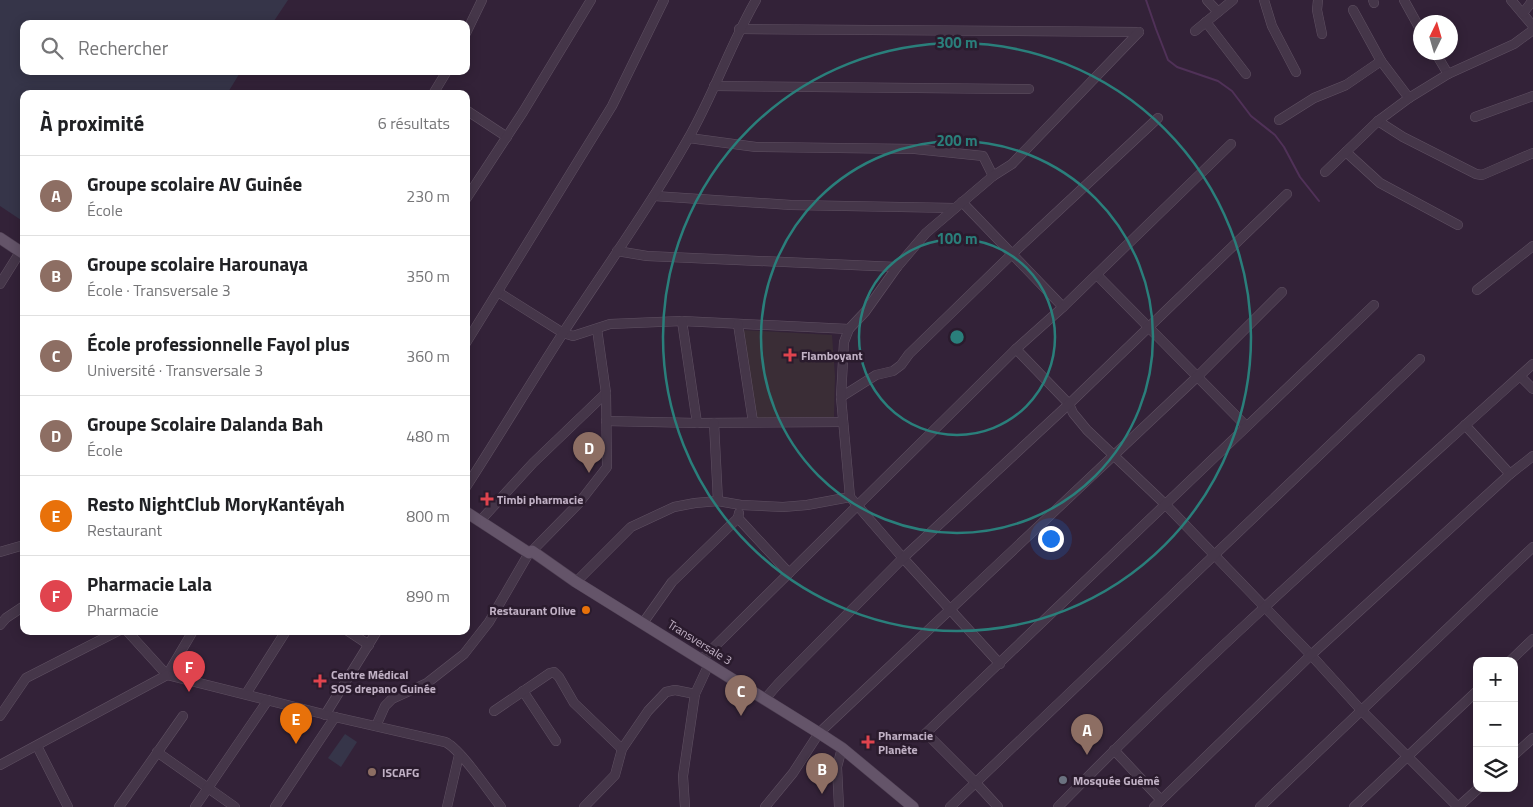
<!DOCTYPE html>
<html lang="fr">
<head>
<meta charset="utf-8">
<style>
	body { margin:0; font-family:"Titillium Web",sans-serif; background:#f6f6f6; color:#202124 }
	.controls { position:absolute; right:15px; bottom:15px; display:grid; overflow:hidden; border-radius:10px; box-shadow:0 2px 12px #0003 }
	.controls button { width:45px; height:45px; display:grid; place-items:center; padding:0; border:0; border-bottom:1px solid #e0e0e0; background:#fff; color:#202124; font:25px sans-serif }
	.compass { position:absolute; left:1413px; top:15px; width:45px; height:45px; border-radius:50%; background:#fff; box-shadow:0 2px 12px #0003; rotate:5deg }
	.you { position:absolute; left:1050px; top:538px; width:18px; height:18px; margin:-12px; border:4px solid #fff; border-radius:50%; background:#1a73e8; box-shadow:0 0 0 8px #1a73e833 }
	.badge { display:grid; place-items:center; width:32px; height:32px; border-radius:50%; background:#7c3aed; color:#fff; font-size:16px; font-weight:700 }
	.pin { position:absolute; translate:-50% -41px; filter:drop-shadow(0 1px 2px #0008) }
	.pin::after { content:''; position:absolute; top:26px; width:18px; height:15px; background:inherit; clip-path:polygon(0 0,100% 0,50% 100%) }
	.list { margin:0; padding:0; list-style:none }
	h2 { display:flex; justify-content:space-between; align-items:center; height:65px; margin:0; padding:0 20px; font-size:21px }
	h2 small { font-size:16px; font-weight:400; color:#757577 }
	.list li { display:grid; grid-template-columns:32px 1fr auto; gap:15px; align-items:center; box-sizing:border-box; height:80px; padding:0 20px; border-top:1px solid #e0e0e0 }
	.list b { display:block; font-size:19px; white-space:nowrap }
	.list p { margin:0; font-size:16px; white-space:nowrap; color:#757577 }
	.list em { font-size:16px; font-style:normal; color:#757577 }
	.icon { flex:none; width:28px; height:28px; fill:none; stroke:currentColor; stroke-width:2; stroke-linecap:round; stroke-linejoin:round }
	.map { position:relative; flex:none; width:1533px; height:807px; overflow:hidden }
	.search { position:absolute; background:#fff; box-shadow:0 2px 12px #0003; left:20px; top:20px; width:450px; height:55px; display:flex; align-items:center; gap:12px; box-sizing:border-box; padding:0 18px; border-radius:10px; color:#757577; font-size:19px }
	.panel { position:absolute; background:#fff; box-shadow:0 2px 12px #0003; left:20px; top:90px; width:450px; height:545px; border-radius:10px }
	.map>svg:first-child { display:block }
</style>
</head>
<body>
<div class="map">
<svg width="1533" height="807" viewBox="0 0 1533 807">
	<rect width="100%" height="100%" fill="#332238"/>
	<path fill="#3a2d36" d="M743,330L832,335L835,376L834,417L754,418Z"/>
	<g fill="#363549">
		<path d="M0,0H288L272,24H24V71H241L227,94H24V222L0,206Z"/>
		<path d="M345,734L357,742L341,767L328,758Z"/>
	</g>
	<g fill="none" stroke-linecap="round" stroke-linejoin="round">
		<path stroke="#503158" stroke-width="2" d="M1146,0L1156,29L1168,60L1177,67L1218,81L1232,91L1251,116L1275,135L1284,147L1300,177L1319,201"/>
		<defs>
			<g id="minor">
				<path d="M1207,0L1218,12"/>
				<path d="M1264,0L1272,26L1296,72"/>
				<path d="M1318,0L1317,10L1322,34"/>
				<path d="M1373,0L1374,3"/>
				<path d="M1404,0L1420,29"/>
				<path d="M1511,0L1533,26"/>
				<path d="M1353,10L1381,61"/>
				<path d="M1523,13L1533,0"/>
				<path d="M1206,22L1246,74"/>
				<path d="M739,29L1139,32"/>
				<path d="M1195,31L1233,0"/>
				<path d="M466,33L482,0"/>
				<path d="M1435,52L1448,74"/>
				<path d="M714,86L1029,89"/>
				<path d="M433,94L447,71"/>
				<path d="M466,110L507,137"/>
				<path d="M1475,117L1533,96"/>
				<path d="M1279,120L1314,98L1346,85L1381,61L1409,98"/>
				<path d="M1378,121L1403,137L1476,174L1482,175L1533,153"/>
				<path d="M689,138L756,147L915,149L983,156L993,176"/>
				<path d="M1346,152L1380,183L1458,225"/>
				<path d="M1325,172L1378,121L1409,98L1448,74L1514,44L1533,30"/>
				<path d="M654,196L791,205L955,208"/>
				<path d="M466,199L523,112L591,0"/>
				<path d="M962,202L1063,307"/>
				<path d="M617,251L647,256L897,267"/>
				<path d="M1097,275L1246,426"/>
				<path d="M0,284L20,252"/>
				<path d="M1477,290L1533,246"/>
				<path d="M498,292L563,333L573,336L610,324L682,321L849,329"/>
				<path d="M682,321L697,423"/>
				<path d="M738,324L753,422"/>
				<path d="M466,343L612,106L664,0"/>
				<path d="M1016,349L1069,404L1073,413L1087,430L1166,505L1311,655L1361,710L1458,807L1479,788"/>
				<path d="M1520,376L1533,389"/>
				<path d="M841,397L876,375L893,371L901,365L909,354L1011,255L1158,118"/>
				<path d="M606,421L697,423L843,422"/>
				<path d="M714,423L718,501"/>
				<path d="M1465,425L1510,474"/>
				<path d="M466,487C499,436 530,384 563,333C605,269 650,206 688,139C714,94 730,45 756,0"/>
				<path d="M739,513L738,518L789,573"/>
				<path d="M480,521L533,463L606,393"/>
				<path d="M532,551L579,503L607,467L606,393L597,329"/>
				<path d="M0,552L24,545"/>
				<path d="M576,582L631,527L674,507L695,503L718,501L741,505L783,507L807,505L850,497"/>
				<path d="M643,623L672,582L738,518"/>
				<path d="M0,625L6,618L24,606"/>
				<path d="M127,631L167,675L193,631"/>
				<path d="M348,631L369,645"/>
				<path d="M702,659L1016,349L1063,307L1231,144"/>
				<path d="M1510,661L1533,639"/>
				<path d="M1000,664L903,558L850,497L841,397L844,342L849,329L865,312L897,267L926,233L993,176L1012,164L1139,32"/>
				<path d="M523,691L556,741"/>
				<path d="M246,694L286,631"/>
				<path d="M765,699L778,684L903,558L1069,404L1287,194"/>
				<path d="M494,711L550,673L554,672L559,677L574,703L622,749"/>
				<path d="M325,715L377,631"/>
				<path d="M0,716L26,678L118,631"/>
				<path d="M376,726L385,706L392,699L427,683L464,654L489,622L529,553"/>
				<path d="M37,746L68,807"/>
				<path d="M1114,750L1161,800"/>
				<path d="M157,752L235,807"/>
				<path d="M1514,755L1533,738"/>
				<path d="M0,765L167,675L335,717L445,742C460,748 489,792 501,807"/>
				<path d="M119,807L183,716"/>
				<path d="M195,807L268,700"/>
				<path d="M275,807L335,717"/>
				<path d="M447,807L459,755"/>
				<path d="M584,807L615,775L622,749L648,711L666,692L675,690L695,694"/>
				<path d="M685,807L683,776L695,694L709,664"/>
				<path d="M765,807L793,773L819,733L1198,376L1282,292"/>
				<path d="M839,807L837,767L842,748"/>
				<path d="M950,807L1420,359"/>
				<path d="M998,807L976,783L926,733L1374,305"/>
				<path d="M1058,807C1209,652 1373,509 1533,364"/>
				<path d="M1154,807L1311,655L1510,474L1533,456"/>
				<path d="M1260,807L1533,547"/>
				<path d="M1354,807L1477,691"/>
			</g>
			<g id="major">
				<path d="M0,238L24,254"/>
				<path d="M466,512L529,553L532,551L576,582L819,733L842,748L913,807"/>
			</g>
		</defs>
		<use href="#minor" stroke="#605163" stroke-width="10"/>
		<use href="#major" stroke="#4e3f52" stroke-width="12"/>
		<use href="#minor" stroke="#453649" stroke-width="9"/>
		<use href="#major" stroke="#645469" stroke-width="11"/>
	</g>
	<g fill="none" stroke="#2a7f7b" stroke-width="2.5">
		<circle cx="957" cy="337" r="98"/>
		<circle cx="957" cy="337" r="196"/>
		<circle cx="957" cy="337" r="294"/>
	</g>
	<g fill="#e0444e" stroke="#2a1b2d" stroke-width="2">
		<path d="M787.5 347.5h5v5h5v5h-5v5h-5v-5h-5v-5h5z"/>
		<path d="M484.5 491.5h5v5h5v5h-5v5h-5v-5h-5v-5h5z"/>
		<path d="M317.5 673.5h5v5h5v5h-5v5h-5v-5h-5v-5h5z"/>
		<path d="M865.5 734.5h5v5h5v5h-5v5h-5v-5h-5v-5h5z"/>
	</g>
	<circle fill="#e8710a" stroke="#2a1b2d" stroke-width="2" cx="586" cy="610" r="5"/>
	<circle fill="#8d6e63" stroke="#2a1b2d" stroke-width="2" cx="372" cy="772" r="5"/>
	<circle fill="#6b7280" stroke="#2a1b2d" stroke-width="2" cx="1063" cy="780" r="5"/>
	<g text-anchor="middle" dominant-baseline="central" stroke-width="5" stroke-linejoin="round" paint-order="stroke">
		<g font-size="12" font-weight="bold" fill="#c1b1c5" stroke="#2a1b2d" text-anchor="start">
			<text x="801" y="355">Flamboyant</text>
			<text x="497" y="499">Timbi pharmacie</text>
			<text x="576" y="610" text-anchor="end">Restaurant Olive</text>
			<text x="331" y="674">Centre Médical<tspan x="331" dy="14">SOS drepano Guinée</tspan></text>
			<text x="878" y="735">Pharmacie<tspan x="878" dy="14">Planète</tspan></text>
			<text x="382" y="772">ISCAFG</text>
			<text x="1073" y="780">Mosquée Guêmê</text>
		</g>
		<g font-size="12" fill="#c1b1c5" stroke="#2a1b2d">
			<text transform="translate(700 642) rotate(32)">Transversale 3</text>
		</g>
	</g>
	<circle cx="957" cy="337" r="8" fill="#2a7f7b" stroke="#2a1b2d" stroke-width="2.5"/>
	<g font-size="15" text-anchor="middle" font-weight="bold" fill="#2a7f7b" stroke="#2a1b2d" stroke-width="5" stroke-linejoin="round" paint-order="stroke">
		<text x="957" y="48">300 m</text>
		<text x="957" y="146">200 m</text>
		<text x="957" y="244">100 m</text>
	</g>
</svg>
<div class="controls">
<button>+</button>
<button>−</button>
<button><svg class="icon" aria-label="layers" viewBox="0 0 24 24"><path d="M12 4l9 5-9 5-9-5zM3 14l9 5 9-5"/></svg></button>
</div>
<svg class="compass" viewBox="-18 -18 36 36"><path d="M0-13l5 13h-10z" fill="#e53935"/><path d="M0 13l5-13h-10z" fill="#757577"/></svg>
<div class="you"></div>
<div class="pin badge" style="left:1087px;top:755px;background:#8d6e63">A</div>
<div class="pin badge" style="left:822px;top:794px;background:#8d6e63">B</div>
<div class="pin badge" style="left:741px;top:716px;background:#8d6e63">C</div>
<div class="pin badge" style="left:589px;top:473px;background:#8d6e63">D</div>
<div class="pin badge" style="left:296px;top:744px;background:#e8710a">E</div>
<div class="pin badge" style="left:189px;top:692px;background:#e0444e">F</div>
<div class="search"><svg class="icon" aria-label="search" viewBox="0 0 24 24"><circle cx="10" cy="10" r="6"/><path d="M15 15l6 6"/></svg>Rechercher</div>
<section class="panel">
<h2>À proximité<small>6 résultats</small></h2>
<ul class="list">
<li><span class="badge" style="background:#8d6e63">A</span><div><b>Groupe scolaire AV Guinée</b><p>École</p></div><em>230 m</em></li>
<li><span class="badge" style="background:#8d6e63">B</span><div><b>Groupe scolaire Harounaya</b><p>École · Transversale 3</p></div><em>350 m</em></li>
<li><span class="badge" style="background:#8d6e63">C</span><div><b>École professionnelle Fayol plus</b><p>Université · Transversale 3</p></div><em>360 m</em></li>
<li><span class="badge" style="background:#8d6e63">D</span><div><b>Groupe Scolaire Dalanda Bah</b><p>École</p></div><em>480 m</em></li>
<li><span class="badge" style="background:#e8710a">E</span><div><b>Resto NightClub MoryKantéyah</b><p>Restaurant</p></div><em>800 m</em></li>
<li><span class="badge" style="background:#e0444e">F</span><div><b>Pharmacie Lala</b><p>Pharmacie</p></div><em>890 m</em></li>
</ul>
</section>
</div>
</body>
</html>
